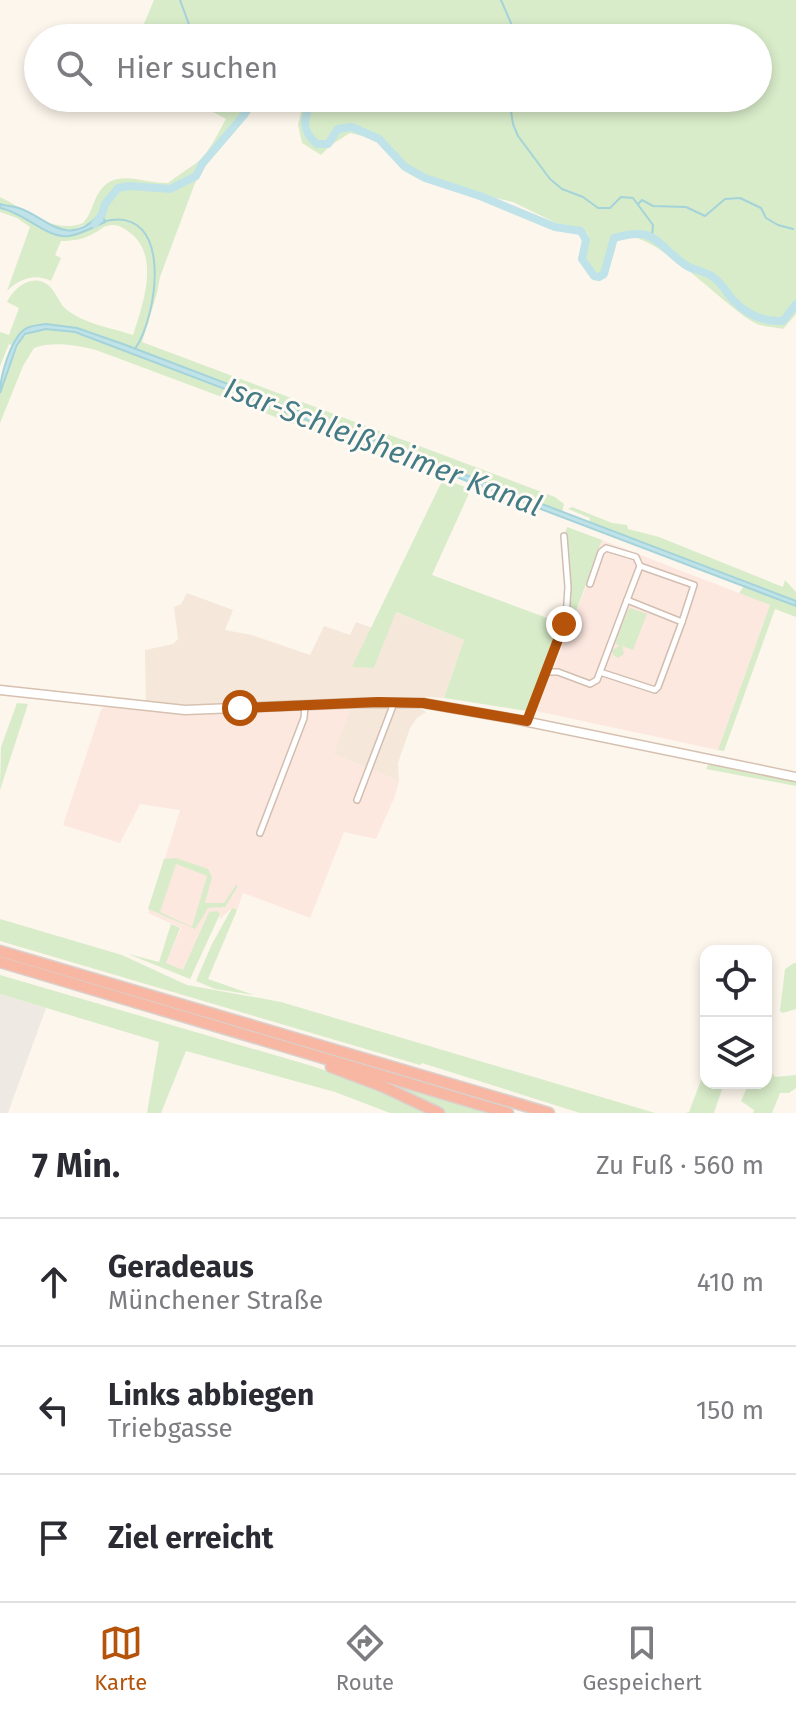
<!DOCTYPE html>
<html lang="de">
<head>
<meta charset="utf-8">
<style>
	body { margin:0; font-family:"Fira Sans",sans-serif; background:#f2f2f3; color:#2b2b33 }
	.controls { position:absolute; right:24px; bottom:24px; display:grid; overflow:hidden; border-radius:16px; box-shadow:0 4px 12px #0003 }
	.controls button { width:72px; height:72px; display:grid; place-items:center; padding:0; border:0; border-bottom:2px solid #e1e1e2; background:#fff; color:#2b2b33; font:40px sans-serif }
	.stop { position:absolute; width:24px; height:24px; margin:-18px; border:6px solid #b45309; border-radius:50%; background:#fff }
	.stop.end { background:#b45309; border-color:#fff; box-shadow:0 2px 8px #0008 }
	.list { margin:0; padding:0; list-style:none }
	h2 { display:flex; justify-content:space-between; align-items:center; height:104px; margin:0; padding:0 32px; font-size:34px }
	h2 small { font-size:26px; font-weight:400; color:#7c7c81 }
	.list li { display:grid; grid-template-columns:52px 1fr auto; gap:24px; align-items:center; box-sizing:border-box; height:128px; padding:0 32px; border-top:2px solid #e1e1e2 }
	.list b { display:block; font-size:30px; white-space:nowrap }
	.list p { margin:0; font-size:26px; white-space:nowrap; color:#7c7c81 }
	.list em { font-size:26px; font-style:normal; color:#7c7c81 }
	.icon { flex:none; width:44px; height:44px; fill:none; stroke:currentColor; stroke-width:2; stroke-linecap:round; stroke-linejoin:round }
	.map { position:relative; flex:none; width:796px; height:1113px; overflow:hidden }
	.search { position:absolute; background:#fff; box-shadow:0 4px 12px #0003; left:24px; right:24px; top:24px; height:88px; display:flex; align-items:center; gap:20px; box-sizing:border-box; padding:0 28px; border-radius:44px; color:#7c7c81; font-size:30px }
	.sheet { height:488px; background:#fff }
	nav { display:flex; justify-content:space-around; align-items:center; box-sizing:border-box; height:112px; border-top:2px solid #e1e1e2; background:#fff; font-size:22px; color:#7c7c81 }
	nav a { display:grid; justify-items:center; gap:4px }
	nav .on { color:#b45309 }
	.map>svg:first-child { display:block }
</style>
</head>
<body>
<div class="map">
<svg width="796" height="1113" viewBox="0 0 796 1113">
	<rect width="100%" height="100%" fill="#fdf6ec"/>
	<path fill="#f5e8da" d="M187,593L233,610L225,630L252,635L310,655L324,626L350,635L356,622L372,628L353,666L374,668L395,612L464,640L444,698L427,697L417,706L426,712L417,718L410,728L398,763L399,781L333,754L350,707L146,710L145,650L173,644L178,639L174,607L181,604Z"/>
	<g fill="#fde8e0">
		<path d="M602,540L770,605L718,750L536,711L581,600Z"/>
		<path d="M109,701L147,709L351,706L334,754L399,781L395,796L376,839L344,832L310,918L243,893L237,910L232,908L220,919V914L205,919L204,927L183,971L166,963L181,928L148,913L180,810L140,804L120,843L63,825L101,710Z"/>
	</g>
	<path fill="#efe9e4" d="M0,994L46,1008L8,1113H0Z"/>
	<g fill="#d8ecc9" fill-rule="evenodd">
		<path d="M154,0H796V314L783,329C773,327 761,327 753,322C720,303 647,221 612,237L604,269L601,273H593L584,255L589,236L584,228L556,223L513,202L445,187L405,168L380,140L350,133L331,145L321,155L302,143L298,125L303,104L291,99L256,106L207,164L195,183L160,277L157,293L142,342L555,497L564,504L562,512L77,328C55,323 23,321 13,346L9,344L0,366V332L9,335L19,308L7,302C14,288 32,273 48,285C56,291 59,304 67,310C85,324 112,328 133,335C143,304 161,255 129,232C123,227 115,223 107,226C103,226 99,231 96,232C86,239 73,241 61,241L55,255L61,258L51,281C35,273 19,279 7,291L30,227L17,218L0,212V208L22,214L50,233H79L105,222L103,217L72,230L57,229L17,207L0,203V197C25,209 54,235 83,223C91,215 92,204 98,194C114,166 143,184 168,183C177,176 186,170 195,164C209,154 218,133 226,119L187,98H758V38H138Z"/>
		<path d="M59,329L97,339L413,459L415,469L96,350C76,345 53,341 34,348L23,366L0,423V393L21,338L36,330Z"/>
		<path d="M443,479L471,489L432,575L555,621C562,639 534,692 527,711L444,698L464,640L396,612L374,668L352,667Z"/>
		<path d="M572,507L612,523L627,525L628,529L659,537L783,587L785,580L796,592V601L589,522L590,518L568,509Z"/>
		<path d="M567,527L602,540L574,617L568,614L570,586L565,533Z"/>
		<path d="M744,586L796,606V617L775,609L724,751L718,750L770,605L739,593Z"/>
		<path d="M631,608L647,614L633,650L622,646L624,654L618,658L613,655L612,650L619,646L615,643L628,610Z"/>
		<path d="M17,703L28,704L0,790L1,747Z"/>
		<path d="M713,764L796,781V786L706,769L708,765Z"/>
		<path d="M176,858L208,869L212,877L205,903H224L236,885L238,886L225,907L208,908L195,929L148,909L164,859ZM176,864L207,876L192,927L160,912Z"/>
		<path d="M232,908L237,910L208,979L254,995L215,989L196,981L212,944Z"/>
		<path d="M217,911L220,914L190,979L128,954L159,962L171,924L180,928L166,963L183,970L209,912Z"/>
		<path d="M0,919L122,955L187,985L281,1002L655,1113H580L422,1063L420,1065L0,941Z"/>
		<path d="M794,963H796V1009L783,1013L780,1011L785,969Z"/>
		<path d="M0,975L312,1066L362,1083L428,1113H390L335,1092L186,1051L161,1113H147L159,1042L0,994Z"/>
		<path d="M706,1067V1083H724L714,1113H685L689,1112Z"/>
		<path d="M768,1067L775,1077L796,1075V1088L789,1093H780L772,1113H753L754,1110L741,1101L749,1083H766Z"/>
		<path d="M390,1084L487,1113H445Z"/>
	</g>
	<g fill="#bfe3e8" stroke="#a5d3da" stroke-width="2">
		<path d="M0,204C6,206 13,206 19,208C48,218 67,249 99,215L103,217L105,222C93,227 82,234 69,236C47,239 24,212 0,208Z"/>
		<path d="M46,324L77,328L123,344L796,601V606L75,332L46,329L25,334L17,345L0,393C0,377 11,336 27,328C33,325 40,325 46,324Z"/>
	</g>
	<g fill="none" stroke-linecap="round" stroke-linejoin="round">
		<g stroke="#a5d3da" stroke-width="2">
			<path d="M180,0L194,38"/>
			<path d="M501,0L514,30V38"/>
			<path d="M509,98L513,124L518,136L550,179L562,189L583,197L598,208H610L621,197L633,198L653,225L652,236"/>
			<path d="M638,204L642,200L653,206L686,207L705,216L725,199L740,198L761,208L766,218L778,225L793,229"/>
			<path d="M105,221C174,205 158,316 135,349"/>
		</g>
		<g stroke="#bfe3e8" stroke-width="8">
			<path d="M312,98C305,117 299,129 317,144H328L338,129L352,127L379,139L405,167L425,178L480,196L555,227L581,231L586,240L582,259L594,276L599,277L604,274L614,238C656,226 654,242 684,264C693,271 704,270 713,277C722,283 726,292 733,300C747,315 764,322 783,321L796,304"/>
			<path d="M95,224L102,214L105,204L118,188L130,186L170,189L196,176L202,164L244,115L254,98"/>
		</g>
		<defs>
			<g id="street">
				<path d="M640,566L694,585L682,622"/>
				<path d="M590,584L601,552L606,548L636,557L640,566L627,600"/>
				<path d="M547,672H558L590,684L597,680L600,672L655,690L658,687L682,622L627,600L600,672"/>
				<path d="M527,721L566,618L568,587L564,536"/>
				<path d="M357,800L394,703"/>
				<path d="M260,833L304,718L305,705"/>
			</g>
			<path id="secondary" d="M0,690L185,710L358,703H423L509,718L796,777"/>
			<g id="highway">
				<path d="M0,951L549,1113"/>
				<path d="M0,962L508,1113"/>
				<path d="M331,1067L384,1087L439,1113"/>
			</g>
		</defs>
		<use href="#street" stroke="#d1beb0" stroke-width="8"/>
		<use href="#secondary" stroke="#d6c0b0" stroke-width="11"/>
		<use href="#highway" stroke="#dad1cd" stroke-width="13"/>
		<use href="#street" stroke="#fff" stroke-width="5"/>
		<use href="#secondary" stroke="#fff" stroke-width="8"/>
		<use href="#highway" stroke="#f7b7a3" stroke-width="10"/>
	</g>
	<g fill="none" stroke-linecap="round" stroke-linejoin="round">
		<path stroke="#b45309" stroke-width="10" d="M240,708L378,702L423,703L527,721L564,624"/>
	</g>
	<g text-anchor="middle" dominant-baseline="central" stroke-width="6" stroke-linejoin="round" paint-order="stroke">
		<g font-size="30" font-style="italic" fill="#437c86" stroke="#fffaf3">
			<text transform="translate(383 447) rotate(21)">Isar-Schleißheimer Kanal</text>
		</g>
	</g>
</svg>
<div class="controls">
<button><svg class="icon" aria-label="locate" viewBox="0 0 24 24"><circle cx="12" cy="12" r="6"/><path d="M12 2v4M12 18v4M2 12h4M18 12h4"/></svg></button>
<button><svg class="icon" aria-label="layers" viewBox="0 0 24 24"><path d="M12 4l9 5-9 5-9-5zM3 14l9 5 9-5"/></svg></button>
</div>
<div class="stop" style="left:240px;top:708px"></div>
<div class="stop end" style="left:564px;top:624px"></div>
<div class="search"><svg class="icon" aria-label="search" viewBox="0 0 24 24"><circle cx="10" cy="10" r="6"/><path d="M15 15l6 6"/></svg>Hier suchen</div>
</div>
<section class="sheet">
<h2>7 Min.<small>Zu Fuß · 560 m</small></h2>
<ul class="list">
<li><svg class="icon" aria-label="ahead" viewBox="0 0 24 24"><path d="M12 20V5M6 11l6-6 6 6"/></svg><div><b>Geradeaus</b><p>Münchener Straße</p></div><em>410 m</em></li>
<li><svg class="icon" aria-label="left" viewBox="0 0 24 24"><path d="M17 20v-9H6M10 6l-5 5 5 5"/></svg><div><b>Links abbiegen</b><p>Triebgasse</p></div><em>150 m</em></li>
<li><svg class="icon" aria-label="arrive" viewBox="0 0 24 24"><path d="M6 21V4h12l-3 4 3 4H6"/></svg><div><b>Ziel erreicht</b></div></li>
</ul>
</section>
<nav>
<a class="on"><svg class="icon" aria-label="map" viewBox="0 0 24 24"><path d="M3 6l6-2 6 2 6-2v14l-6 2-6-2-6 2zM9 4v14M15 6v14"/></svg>Karte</a>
<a><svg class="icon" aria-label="directions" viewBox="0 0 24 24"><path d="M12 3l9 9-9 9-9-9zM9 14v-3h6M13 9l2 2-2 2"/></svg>Route</a>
<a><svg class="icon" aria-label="saved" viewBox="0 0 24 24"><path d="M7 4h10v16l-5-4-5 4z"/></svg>Gespeichert</a>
</nav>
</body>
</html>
